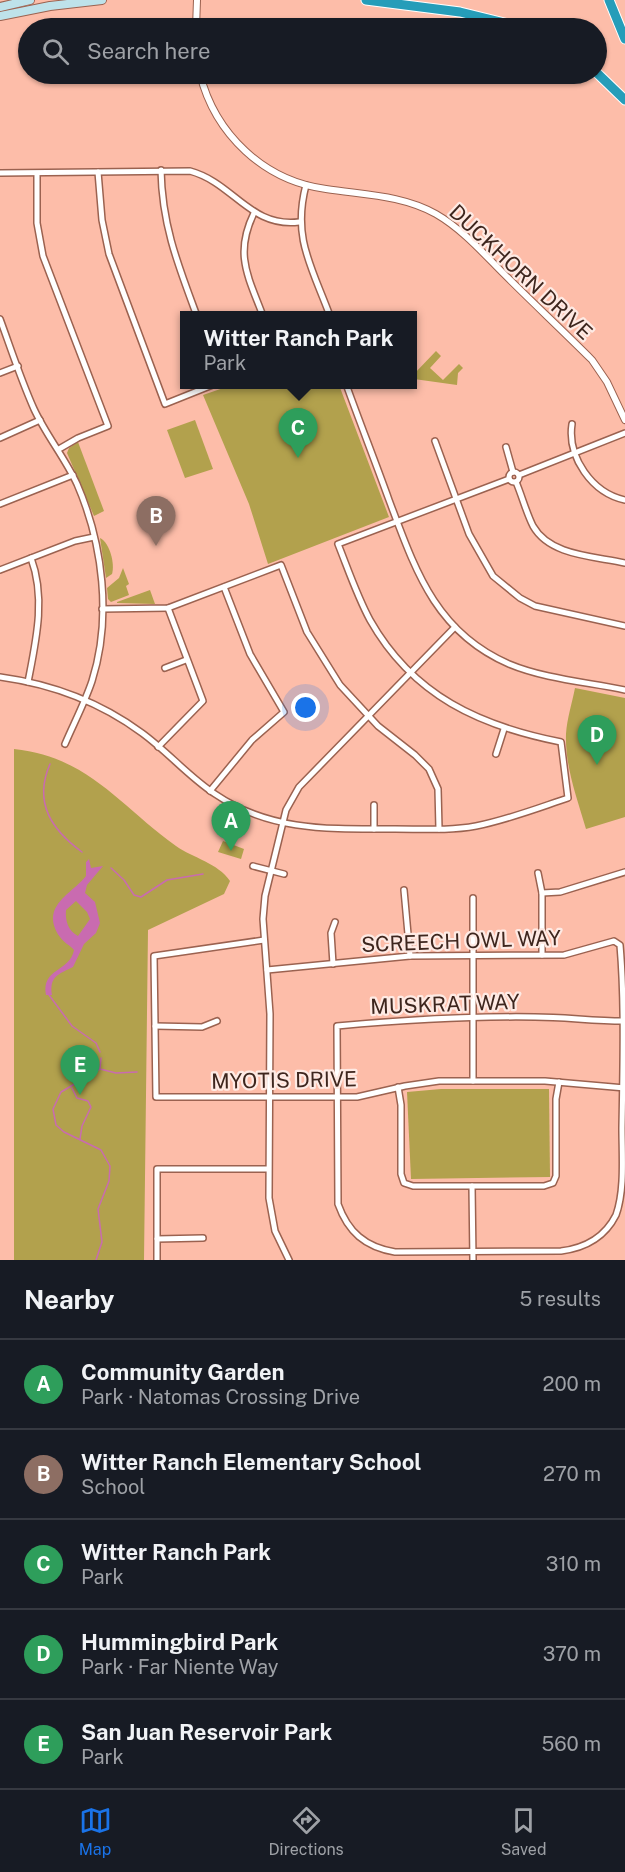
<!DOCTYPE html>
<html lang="en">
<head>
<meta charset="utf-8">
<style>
	body { margin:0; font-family:"Public Sans",sans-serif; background:#242831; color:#f1f3f6 }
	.you { position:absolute; left:306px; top:708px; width:21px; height:21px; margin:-15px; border:4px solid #fff; border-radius:50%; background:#1a73e8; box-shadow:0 0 0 9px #1a73e833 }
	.badge { display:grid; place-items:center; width:39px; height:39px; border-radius:50%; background:#1a73e8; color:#fff; font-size:20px; font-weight:700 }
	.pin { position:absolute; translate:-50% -50px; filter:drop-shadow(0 2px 3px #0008) }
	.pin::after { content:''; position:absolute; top:32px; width:21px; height:18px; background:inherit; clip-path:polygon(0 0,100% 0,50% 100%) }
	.popup { position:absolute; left:180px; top:311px; width:237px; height:78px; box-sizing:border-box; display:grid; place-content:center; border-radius:0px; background:#171b24; filter:drop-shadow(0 2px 4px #0005); font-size:20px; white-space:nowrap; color:#9ea1a6 }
	.popup b { font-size:22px; color:#f1f3f6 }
	.popup::after { content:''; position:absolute; left:50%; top:100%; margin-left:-12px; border:12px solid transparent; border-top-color:#171b24 }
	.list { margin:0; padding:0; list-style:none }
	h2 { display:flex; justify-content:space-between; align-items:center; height:78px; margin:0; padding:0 24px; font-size:26px }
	h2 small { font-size:20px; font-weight:400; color:#9ea1a6 }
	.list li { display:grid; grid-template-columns:39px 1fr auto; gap:18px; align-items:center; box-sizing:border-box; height:90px; padding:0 24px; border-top:2px solid #363941 }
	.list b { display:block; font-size:22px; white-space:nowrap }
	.list p { margin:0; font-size:20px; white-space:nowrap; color:#9ea1a6 }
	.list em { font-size:20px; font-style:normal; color:#9ea1a6 }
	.icon { flex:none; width:33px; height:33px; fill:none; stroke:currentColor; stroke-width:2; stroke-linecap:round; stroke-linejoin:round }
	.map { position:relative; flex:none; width:625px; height:1260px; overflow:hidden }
	.search { position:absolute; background:#171b24; box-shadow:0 2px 4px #0004; left:18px; right:18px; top:18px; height:66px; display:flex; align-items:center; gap:15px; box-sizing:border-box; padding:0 21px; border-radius:33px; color:#9ea1a6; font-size:22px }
	.sheet { height:528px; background:#171b24 }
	nav { display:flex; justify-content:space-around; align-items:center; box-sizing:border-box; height:84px; border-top:2px solid #363941; background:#171b24; font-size:16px; color:#9ea1a6 }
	nav a { display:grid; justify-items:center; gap:3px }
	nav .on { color:#1a73e8 }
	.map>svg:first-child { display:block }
</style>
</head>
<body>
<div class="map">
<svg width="625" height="1260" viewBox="0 0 625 1260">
	<rect width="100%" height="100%" fill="#fdbda9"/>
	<g fill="#b2a14d">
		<path d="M436,351L441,356L430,368L443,380L459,364L463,368L458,373L457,385L414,379V374Z"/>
		<path d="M232,385H339L389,517L268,564L249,504L203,395Z"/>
		<path d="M195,420L213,469L185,478L167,430Z"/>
		<path d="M78,442L104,511L94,516L67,453L69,448Z"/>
		<path d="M100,538C110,543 115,564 112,574L106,578Z"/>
		<path d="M123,568L129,584L126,586L129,595L111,602L108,599L107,588L119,578Z"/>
		<path d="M150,590L155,604L117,603V602Z"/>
		<path d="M575,688L625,698V817L586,829C577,798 565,767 566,734C567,719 572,703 575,688Z"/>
		<path d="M14,749C89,757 120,806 176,846C193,858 218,863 230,881L224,894L148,930L144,1260H14Z"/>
		<path d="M223,841L244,849L241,859L218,852Z"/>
		<path d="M441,1089H549L550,1177L411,1179L407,1092Z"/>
	</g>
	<path fill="#c96bb0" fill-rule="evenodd" d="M89,859L91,868L103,866L87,885L85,893L95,902L100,923L96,933L84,944L73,967C59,974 49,976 52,995H46C41,968 70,972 74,950C70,945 64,943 60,937C39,906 72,894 86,876V862ZM76,901L87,912L90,919L78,936C68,931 65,920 66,910Z"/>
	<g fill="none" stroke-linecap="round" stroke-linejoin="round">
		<g stroke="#c96bb0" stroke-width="1.5">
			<path d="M50,764C33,803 52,830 82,852"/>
			<path d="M111,868L124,880L134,895L141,897L167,880L203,874"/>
			<path d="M49,995L72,1026L96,1043L100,1052"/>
			<path d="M100,1068L101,1058"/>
			<path d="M72,1088L77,1098L88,1101L91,1107L82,1126L80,1139"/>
			<path d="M96,1260L102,1242L98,1209L109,1181L110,1166L101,1150L64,1132L56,1125L53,1109L61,1092L100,1069L116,1073L137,1072"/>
		</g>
		<defs>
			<g id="minor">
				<path d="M161,170C162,225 178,265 197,316"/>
				<path d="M98,172L102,220L109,254L165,404L215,384"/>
				<path d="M0,173L190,171C234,183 250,228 299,222"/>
				<path d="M37,174V223L43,256L108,426L78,438L59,449"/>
				<path d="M306,185C292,238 312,267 330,316"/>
				<path d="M254,213C234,254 248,276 263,316"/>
				<path d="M0,319C11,349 21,380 34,409C46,435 65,458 77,484C103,544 112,618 92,681C85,702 74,723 65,744"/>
				<path d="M0,373L18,366"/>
				<path d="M346,384C360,423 375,461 389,500C415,569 435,632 509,664C545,679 587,682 625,690"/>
				<path d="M572,424C567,457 592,493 625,500"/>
				<path d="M0,438L40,420"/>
				<path d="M435,441L469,534L493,576L520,598L535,606L625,626"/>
				<path d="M506,447L513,472"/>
				<circle cx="514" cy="477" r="5"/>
				<path d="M519,475L625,433"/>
				<path d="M516,482C522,496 526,512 533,526C550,556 594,556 625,563"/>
				<path d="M0,504L73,475"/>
				<path d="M0,570L75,541L94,537"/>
				<path d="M102,609L168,608L281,565L307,632L340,685L378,726L415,755L429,769L438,789L439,829"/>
				<path d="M165,668L186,660"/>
				<path d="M0,677C51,684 100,702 142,733C168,752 189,777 215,794C271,832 331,829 395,829C422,829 449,831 476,826C507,820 538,808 568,798L561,742C480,726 413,696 370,620C357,596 348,569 338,544L509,479"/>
				<path d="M28,682C36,641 46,598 31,558"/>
				<path d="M158,747L203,701L168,608"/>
				<path d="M496,754L504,729"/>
				<path d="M210,791L252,740L284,712L250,654L224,587"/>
				<path d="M374,805V829"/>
				<path d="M253,866L284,874"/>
				<path d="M538,873L542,893V955"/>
				<path d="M404,890L410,956"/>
				<path d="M542,893L560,892L625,872"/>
				<path d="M473,898V1081"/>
				<path d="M264,940L154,956L156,1097H357L405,1086L439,1081H545L625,1088"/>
				<path d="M333,964L331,933L335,922"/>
				<path d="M267,970L410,956L564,955L614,941L620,945C625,1004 623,1068 622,1128C622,1155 625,1190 616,1215C605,1237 585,1248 561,1251L395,1252C365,1247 348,1232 338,1204L337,1026C403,1020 468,1016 535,1017C564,1017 593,1021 623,1021H625"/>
				<path d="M155,1026L202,1027L217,1021"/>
				<path d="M398,1087L401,1105V1174L404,1183L413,1186H544L553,1183L556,1176V1099L559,1082"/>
				<path d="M472,1186L473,1260"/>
				<path d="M157,1239L203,1238"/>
				<path d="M157,1260V1169H268"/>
				<path d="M289,1260L275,1231L269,1198L270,1014L263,919L265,896L286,810L299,787L455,627"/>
			</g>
			<g id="tertiary">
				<path d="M196,28L197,0"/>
				<path d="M200,74C215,134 264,181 326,189C364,195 402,195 436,214C462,229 483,253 504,274C533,303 563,331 592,360L607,382L625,420"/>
			</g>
			<g id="secondary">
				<path d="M0,7L30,0"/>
				<path d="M0,16L50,6L102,0"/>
			</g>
			<g id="motorway">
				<path d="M366,0L460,12L524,28"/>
				<path d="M609,0L625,39"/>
				<path d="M596,72L625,100"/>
			</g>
		</defs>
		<use href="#minor" stroke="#9b6250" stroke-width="8"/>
		<use href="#tertiary" stroke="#9b6250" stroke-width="8"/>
		<use href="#secondary" stroke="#9b6250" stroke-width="10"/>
		<use href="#motorway" stroke="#fff" stroke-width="11"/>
		<use href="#minor" stroke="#fff" stroke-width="5"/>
		<use href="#tertiary" stroke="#fff" stroke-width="6"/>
		<use href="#secondary" stroke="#bee2ea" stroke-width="8"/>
		<use href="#motorway" stroke="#259db9" stroke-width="9"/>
	</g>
	<g text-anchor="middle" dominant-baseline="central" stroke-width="4.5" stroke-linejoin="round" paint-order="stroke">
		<g font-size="21" fill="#3e261e" stroke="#feeae4">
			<text transform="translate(521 272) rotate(43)">DUCKHORN DRIVE</text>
			<text transform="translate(461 941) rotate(-2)">SCREECH OWL WAY</text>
			<text transform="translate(445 1004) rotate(-2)">MUSKRAT WAY</text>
			<text transform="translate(284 1080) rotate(-1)">MYOTIS DRIVE</text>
		</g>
	</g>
</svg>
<div class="you"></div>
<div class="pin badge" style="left:231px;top:851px;background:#2e9e5b">A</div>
<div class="pin badge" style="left:156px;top:546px;background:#8d6e63">B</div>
<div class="pin badge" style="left:298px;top:458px;background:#2e9e5b">C</div>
<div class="popup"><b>Witter Ranch Park</b>Park</div>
<div class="pin badge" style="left:597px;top:765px;background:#2e9e5b">D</div>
<div class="pin badge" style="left:80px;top:1095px;background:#2e9e5b">E</div>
<div class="search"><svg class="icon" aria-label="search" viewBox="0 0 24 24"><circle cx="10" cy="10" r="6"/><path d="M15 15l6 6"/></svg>Search here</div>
</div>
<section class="sheet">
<h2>Nearby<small>5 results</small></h2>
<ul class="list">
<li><span class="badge" style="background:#2e9e5b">A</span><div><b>Community Garden</b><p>Park · Natomas Crossing Drive</p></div><em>200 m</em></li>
<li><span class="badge" style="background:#8d6e63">B</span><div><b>Witter Ranch Elementary School</b><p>School</p></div><em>270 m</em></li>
<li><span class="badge" style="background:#2e9e5b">C</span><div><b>Witter Ranch Park</b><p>Park</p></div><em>310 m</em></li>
<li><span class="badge" style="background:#2e9e5b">D</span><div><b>Hummingbird Park</b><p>Park · Far Niente Way</p></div><em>370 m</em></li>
<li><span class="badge" style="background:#2e9e5b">E</span><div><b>San Juan Reservoir Park</b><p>Park</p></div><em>560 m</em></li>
</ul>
</section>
<nav>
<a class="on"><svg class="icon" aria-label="map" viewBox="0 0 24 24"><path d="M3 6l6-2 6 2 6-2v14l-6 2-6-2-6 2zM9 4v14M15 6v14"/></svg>Map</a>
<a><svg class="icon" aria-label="directions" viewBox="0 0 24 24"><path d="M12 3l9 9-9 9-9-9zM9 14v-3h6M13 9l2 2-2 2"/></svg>Directions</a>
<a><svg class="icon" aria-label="saved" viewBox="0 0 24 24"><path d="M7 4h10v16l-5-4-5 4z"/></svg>Saved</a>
</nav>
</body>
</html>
